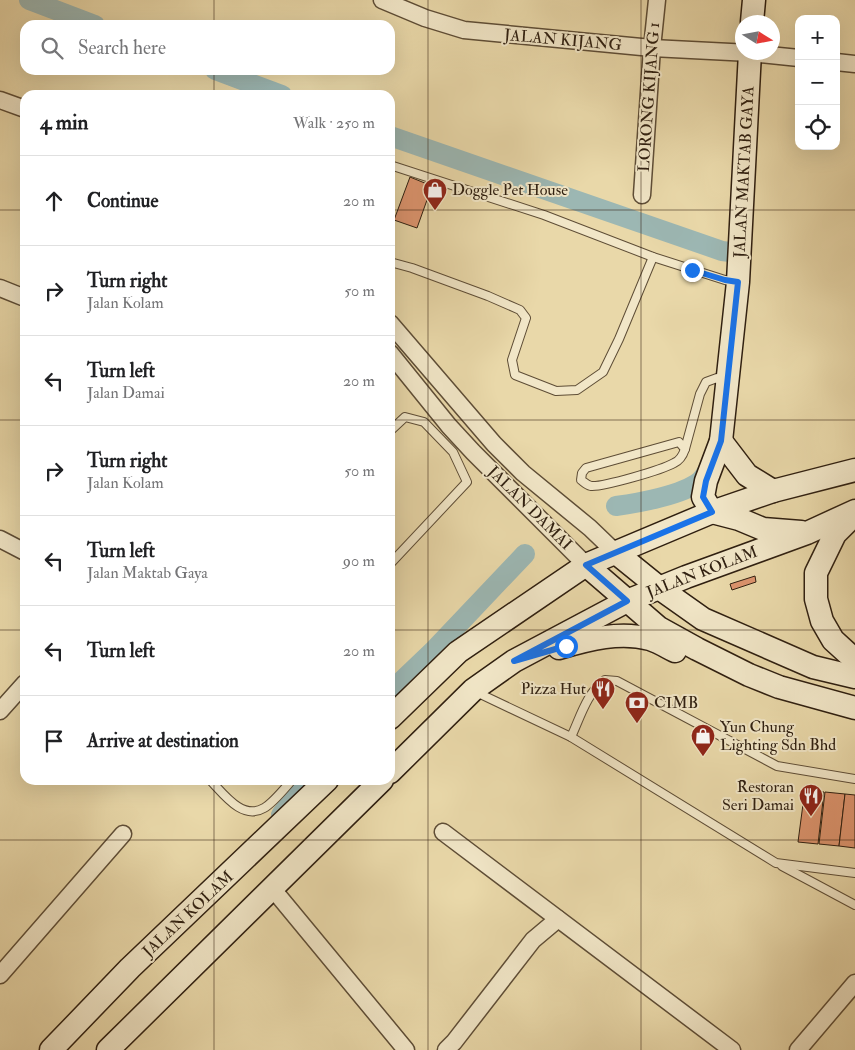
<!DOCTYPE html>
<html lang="en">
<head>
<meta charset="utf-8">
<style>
	body { margin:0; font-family:"IM FELL Double Pica",serif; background:#f6f6f6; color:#202124 }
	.controls { position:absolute; right:15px; top:15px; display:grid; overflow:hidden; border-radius:10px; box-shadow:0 5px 20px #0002 }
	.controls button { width:45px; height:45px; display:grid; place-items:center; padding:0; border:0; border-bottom:1px solid #e0e0e0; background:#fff; color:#202124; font:25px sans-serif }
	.compass { position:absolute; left:735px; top:15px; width:45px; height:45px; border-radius:50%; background:#fff; box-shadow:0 5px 20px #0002; rotate:101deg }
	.stop { position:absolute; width:15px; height:15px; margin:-11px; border:4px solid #1a73e8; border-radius:50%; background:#fff }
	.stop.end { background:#1a73e8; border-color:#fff; box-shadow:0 1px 5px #0008 }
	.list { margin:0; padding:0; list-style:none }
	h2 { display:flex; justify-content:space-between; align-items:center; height:65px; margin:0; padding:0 20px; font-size:21px }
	h2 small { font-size:16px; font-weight:400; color:#757577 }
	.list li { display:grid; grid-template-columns:32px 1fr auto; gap:15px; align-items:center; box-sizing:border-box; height:90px; padding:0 20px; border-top:1px solid #e0e0e0 }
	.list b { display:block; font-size:19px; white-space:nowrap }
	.list p { margin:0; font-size:16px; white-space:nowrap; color:#757577 }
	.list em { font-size:16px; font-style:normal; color:#757577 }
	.icon { flex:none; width:28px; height:28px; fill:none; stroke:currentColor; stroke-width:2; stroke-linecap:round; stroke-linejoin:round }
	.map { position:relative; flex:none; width:855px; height:1050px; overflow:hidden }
	.search { position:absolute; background:#fff; box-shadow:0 5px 20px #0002; left:20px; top:20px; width:375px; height:55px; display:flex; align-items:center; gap:12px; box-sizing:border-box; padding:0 18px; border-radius:15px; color:#757577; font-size:19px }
	.panel { position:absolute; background:#fff; box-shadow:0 5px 20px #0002; left:20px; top:90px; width:375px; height:695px; border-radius:15px }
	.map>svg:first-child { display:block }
</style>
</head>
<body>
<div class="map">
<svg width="855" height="1050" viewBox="0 0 855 1050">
	<rect width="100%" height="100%" fill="#e9d8a9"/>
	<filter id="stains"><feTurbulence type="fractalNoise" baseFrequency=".004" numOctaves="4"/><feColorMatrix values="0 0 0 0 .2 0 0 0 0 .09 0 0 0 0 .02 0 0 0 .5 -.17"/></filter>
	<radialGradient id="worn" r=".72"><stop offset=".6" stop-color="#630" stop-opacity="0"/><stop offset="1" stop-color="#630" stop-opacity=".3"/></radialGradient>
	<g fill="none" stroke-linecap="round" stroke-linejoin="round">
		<g stroke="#9cb7b3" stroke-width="20">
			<path d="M29,0L95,25"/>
			<path d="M215,70L282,95"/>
			<path d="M390,136L722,251L730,252"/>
			<path d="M616,506C638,503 683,495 700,481C704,477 709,469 710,464"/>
			<path d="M390,692L435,649L525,554"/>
			<path d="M281,815L307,780"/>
		</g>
	</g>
	<g fill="#dd946e" stroke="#2f1f10">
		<path d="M410,177L432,186L417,228L394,220Z"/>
		<path d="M755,576L756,582L732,590L730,584Z"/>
		<path d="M805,789L824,792L818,844L798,842Z"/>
		<path d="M825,792L845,794L839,846L819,844Z"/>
		<path d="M845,794L855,795V848L839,846Z"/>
	</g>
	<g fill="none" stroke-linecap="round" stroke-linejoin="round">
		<defs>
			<g id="lane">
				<path d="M390,165L544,215L653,257L725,280L736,282"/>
				<path d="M390,262L412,268L488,296L520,310L526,318L512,360L515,375L556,391L577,390L603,372L619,339L653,257"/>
				<path d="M390,431L405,417L424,422L453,452L467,482L390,564"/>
				<path d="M679,442L685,449C683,455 679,461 674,463C662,470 603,487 591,486C587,485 585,483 581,480L582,473L586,468Z"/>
				<path d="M685,449L700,394L706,382L717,378L723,384"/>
				<path d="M476,692L571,737L776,863L855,873"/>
				<path d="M571,737C580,718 587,692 605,680L617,681L777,766L855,779"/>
				<path d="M210,780C223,793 242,821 264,808C273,803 285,788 292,780"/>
				<path d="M782,866L855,905"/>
			</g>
			<g id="street">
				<path d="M382,0L425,18L464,30L652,48L750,53L799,58"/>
				<path d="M836,62L855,64"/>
				<path d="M0,100L25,109"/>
				<path d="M642,195L652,48L657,0"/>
				<path d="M0,288L25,298"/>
				<path d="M390,323L494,444L523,473L590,528L615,552"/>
				<path d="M390,353L449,426L473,452L586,565"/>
				<path d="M0,539L25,552"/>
				<path d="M0,711L25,683"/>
				<path d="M443,832L732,1050"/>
				<path d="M272,888L406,1050"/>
				<path d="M0,975L123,834"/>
				<path d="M446,1050L454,1042L533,940L558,919"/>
				<path d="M798,1050L855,983"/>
			</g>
			<g id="secondary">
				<path d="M752,22L754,0"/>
				<path d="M721,441L747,475L773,491"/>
				<path d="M712,512L703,497L706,481L721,441L738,282L750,52"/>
				<path d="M712,512L739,519L763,529L801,532"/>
				<path d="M854,515L835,534L816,573V599L822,621L833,640L855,660"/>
				<path d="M615,552L662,590L703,619L813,667L855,677"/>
				<path d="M586,565L659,628L697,649L749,675L779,687L855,708"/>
				<path d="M559,648C589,639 620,631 650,639C659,642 667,647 675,651"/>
				<path d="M390,718L458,652L586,565L712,512L773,491L855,470"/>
				<path d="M390,772L473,690L514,661L627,601L686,577L807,533L855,511"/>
				<path d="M51,1050L130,968L327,780"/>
				<path d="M108,1050L382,780"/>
			</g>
		</defs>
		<use href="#lane" stroke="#5e4d36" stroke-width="10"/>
		<use href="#street" stroke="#5e4d36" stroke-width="19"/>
		<use href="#secondary" stroke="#2f1f10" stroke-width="25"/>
		<use href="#lane" stroke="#f1e6c7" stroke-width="8"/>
		<use href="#street" stroke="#f1e6c7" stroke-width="16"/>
		<use href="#secondary" stroke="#f1e6c7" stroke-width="22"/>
	</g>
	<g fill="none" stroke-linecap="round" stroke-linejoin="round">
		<path stroke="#1a73e8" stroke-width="6" d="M566,646L514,661L627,601L586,565L712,512L703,497L706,481L721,441L738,282L725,280L692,270"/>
	</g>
	<path fill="none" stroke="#2f1f10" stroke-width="1" stroke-opacity="0.55" d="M214,0V25M428,0V1050M641,0V1050M214,70V95M0,210H25M390,210H855M0,420H25M390,420H855M0,630H25M390,630H855M214,780V1050M0,840H855"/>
	<defs>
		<symbol id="shop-pin" viewBox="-11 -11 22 30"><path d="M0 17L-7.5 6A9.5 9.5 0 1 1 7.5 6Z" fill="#8f2418" stroke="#f1e6c7"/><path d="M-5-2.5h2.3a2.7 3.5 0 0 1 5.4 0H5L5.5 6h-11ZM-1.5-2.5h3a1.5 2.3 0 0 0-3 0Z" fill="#fff"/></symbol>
		<symbol id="restaurant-pin" viewBox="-11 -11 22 30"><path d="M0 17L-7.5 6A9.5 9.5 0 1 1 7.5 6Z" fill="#8f2418" stroke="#f1e6c7"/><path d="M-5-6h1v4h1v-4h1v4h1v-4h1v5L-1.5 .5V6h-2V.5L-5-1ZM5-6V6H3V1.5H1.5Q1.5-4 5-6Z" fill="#fff"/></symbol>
		<symbol id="bank-pin" viewBox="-11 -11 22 30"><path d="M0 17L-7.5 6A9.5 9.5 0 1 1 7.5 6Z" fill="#8f2418" stroke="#f1e6c7"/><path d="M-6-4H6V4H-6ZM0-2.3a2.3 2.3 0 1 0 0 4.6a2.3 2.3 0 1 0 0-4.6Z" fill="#fff"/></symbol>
	</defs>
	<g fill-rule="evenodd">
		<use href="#shop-pin" x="421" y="176" width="28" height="38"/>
		<use href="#restaurant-pin" x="589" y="675" width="28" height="38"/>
		<use href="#bank-pin" x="623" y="689" width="28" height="38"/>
		<use href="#shop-pin" x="689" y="722" width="28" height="38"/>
		<use href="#restaurant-pin" x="797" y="782" width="28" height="38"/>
	</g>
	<g text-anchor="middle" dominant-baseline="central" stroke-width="4" stroke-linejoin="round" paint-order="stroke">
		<g font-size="16" fill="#2f1f10" stroke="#f1e6c7">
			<text transform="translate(563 40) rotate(5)">JALAN KIJANG</text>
			<text transform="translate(649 97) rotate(-86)">LORONG KIJANG 1</text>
			<text transform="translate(744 172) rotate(-87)">JALAN MAKTAB GAYA</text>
			<text transform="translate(530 508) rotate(45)">JALAN DAMAI</text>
			<text transform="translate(702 572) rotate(-21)">JALAN KOLAM</text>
			<text transform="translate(188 914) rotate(-43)">JALAN KOLAM</text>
		</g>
		<g font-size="16" fill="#2f1f10" stroke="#f1e6c7" text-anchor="start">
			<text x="452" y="190">Doggle Pet House</text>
			<text x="586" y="689" text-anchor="end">Pizza Hut</text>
			<text x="654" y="703">CIMB</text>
			<text x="720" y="727">Yun Chung<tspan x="720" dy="18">Lighting Sdn Bhd</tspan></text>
			<text x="794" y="787" text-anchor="end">Restoran<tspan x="794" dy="18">Seri Damai</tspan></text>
		</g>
	</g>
	<rect width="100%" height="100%" filter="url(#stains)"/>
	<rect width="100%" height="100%" fill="url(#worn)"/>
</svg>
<div class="controls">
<button>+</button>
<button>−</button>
<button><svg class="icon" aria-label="locate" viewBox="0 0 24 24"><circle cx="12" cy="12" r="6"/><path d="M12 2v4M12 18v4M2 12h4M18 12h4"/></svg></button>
</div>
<svg class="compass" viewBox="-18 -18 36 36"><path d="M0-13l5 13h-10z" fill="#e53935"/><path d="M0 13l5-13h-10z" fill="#757577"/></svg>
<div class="stop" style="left:566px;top:646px"></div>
<div class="stop end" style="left:692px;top:270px"></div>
<div class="search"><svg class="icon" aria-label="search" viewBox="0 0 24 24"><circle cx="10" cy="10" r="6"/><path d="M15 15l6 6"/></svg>Search here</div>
<section class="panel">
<h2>4 min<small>Walk · 250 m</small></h2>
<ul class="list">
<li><svg class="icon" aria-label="ahead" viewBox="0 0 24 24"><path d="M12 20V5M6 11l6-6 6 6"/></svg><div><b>Continue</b></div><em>20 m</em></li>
<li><svg class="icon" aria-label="right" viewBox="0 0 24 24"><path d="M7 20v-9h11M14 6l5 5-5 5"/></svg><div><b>Turn right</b><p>Jalan Kolam</p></div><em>50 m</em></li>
<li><svg class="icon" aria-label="left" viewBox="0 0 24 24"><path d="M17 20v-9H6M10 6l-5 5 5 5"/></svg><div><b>Turn left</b><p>Jalan Damai</p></div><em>20 m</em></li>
<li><svg class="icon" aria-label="right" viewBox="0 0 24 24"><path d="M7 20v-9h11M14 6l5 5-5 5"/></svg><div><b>Turn right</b><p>Jalan Kolam</p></div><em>50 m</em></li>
<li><svg class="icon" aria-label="left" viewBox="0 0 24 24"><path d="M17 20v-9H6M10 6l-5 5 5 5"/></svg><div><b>Turn left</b><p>Jalan Maktab Gaya</p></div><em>90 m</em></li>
<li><svg class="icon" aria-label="left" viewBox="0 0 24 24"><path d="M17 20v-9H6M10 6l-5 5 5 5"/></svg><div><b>Turn left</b></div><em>20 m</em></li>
<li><svg class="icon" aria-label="arrive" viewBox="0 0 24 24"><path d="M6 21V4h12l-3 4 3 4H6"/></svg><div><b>Arrive at destination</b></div></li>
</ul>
</section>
</div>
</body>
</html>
